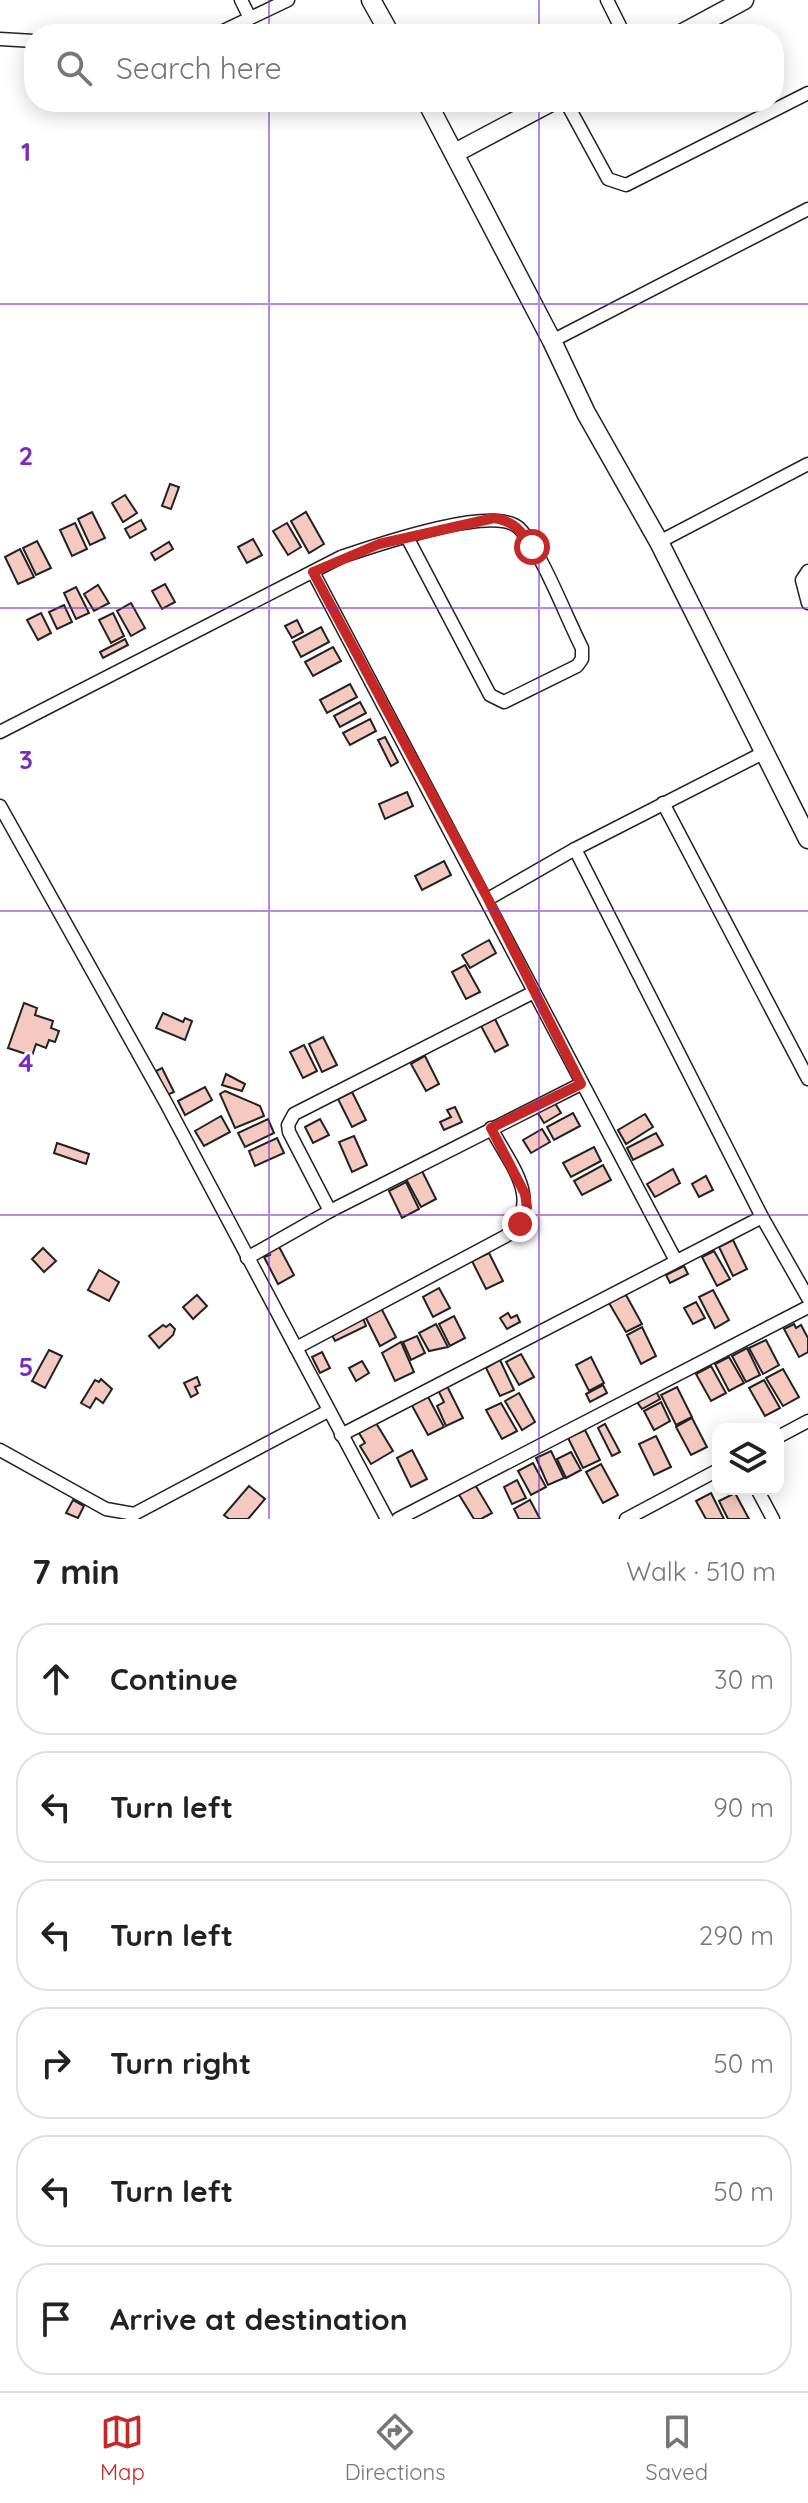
<!DOCTYPE html>
<html lang="en">
<head>
<meta charset="utf-8">
<style>
	body { margin:0; font-family:Quicksand,sans-serif; background:#f2f2f2; color:#222 }
	.controls { position:absolute; right:24px; bottom:24px; display:grid; overflow:hidden; border-radius:16px; box-shadow:0 4px 20px #0003 }
	.controls button { width:72px; height:72px; display:grid; place-items:center; padding:0; border:0; border-bottom:2px solid #e0e0e0; background:#fff; color:#222; font:40px sans-serif }
	.stop { position:absolute; width:24px; height:24px; margin:-18px; border:6px solid #c62828; border-radius:50%; background:#fff }
	.stop.end { background:#c62828; border-color:#fff; box-shadow:0 2px 8px #0008 }
	.list { margin:0; padding:0; list-style:none }
	h2 { display:flex; justify-content:space-between; align-items:center; height:104px; margin:0; padding:0 32px; font-size:34px }
	h2 small { font-size:26px; font-weight:400; color:#767676 }
	.list li { display:grid; grid-template-columns:52px 1fr auto; gap:24px; align-items:center; box-sizing:border-box; height:112px; margin:0 16px 16px; padding:0 16px; border:2px solid #e0e0e0; border-radius:32px }
	.list b { display:block; font-size:30px; white-space:nowrap }
	.list em { font-size:26px; font-style:normal; color:#767676 }
	.icon { flex:none; width:44px; height:44px; fill:none; stroke:currentColor; stroke-width:2; stroke-linecap:round; stroke-linejoin:round }
	.map { position:relative; flex:none; width:808px; height:1519px; overflow:hidden }
	.search { position:absolute; background:#fff; box-shadow:0 4px 20px #0003; left:24px; right:24px; top:24px; height:88px; display:flex; align-items:center; gap:20px; box-sizing:border-box; padding:0 28px; border-radius:32px; color:#767676; font-size:30px }
	.sheet { height:872px; background:#fff }
	nav { display:flex; justify-content:space-around; align-items:center; box-sizing:border-box; height:112px; border-top:2px solid #e0e0e0; background:#fff; font-size:22px; color:#767676 }
	nav a { display:grid; justify-items:center; gap:4px }
	nav .on { color:#c62828 }
	.map>svg:first-child { display:block }
</style>
</head>
<body>
<div class="map">
<svg width="808" height="1519" viewBox="0 0 808 1519">
	<rect width="100%" height="100%" fill="#fff"/>
	<g fill="#f3c9c0" stroke="#222" stroke-width="2">
		<path d="M170,484L179,487L171,509L162,506Z"/>
		<path d="M125,495L137,513L123,522L112,503Z"/>
		<path d="M92,512L105,538L90,545L78,519Z"/>
		<path d="M306,512L324,544L309,553L291,521Z"/>
		<path d="M141,520L146,529L130,538L125,529Z"/>
		<path d="M75,523L87,549L72,556L60,530Z"/>
		<path d="M287,523L301,547L288,555L273,531Z"/>
		<path d="M253,539L262,555L247,563L238,547Z"/>
		<path d="M37,541L51,568L36,575L23,548Z"/>
		<path d="M169,542L173,549L155,560L151,553Z"/>
		<path d="M20,549L34,577L18,584L5,557Z"/>
		<path d="M165,584L175,602L162,609L152,591Z"/>
		<path d="M98,585L109,603L94,611L84,594Z"/>
		<path d="M76,587L89,613L76,619L64,593Z"/>
		<path d="M131,603L145,628L131,636L117,611Z"/>
		<path d="M64,605L72,622L57,629L49,612Z"/>
		<path d="M41,613L51,633L38,640L27,620Z"/>
		<path d="M113,613L124,636L111,643L99,620Z"/>
		<path d="M297,620L303,632L292,638L285,626Z"/>
		<path d="M321,627L329,642L301,657L293,642Z"/>
		<path d="M125,639L128,645L103,658L100,652Z"/>
		<path d="M333,647L341,661L313,676L305,662Z"/>
		<path d="M350,684L357,697L327,713L320,700Z"/>
		<path d="M360,702L366,713L340,727L334,716Z"/>
		<path d="M370,719L376,731L350,745L343,733Z"/>
		<path d="M385,737L398,762L391,766L378,740Z"/>
		<path d="M407,792L413,806L385,819L379,804Z"/>
		<path d="M444,861L451,875L422,890L415,876Z"/>
		<path d="M489,940L496,953L470,968L462,955Z"/>
		<path d="M465,965L480,992L466,999L452,972Z"/>
		<path d="M24,1003L37,1008L35,1015L53,1021L51,1028L59,1031L55,1042L49,1040L46,1048L36,1044L32,1056L8,1048Z"/>
		<path d="M163,1013L183,1022L185,1018L192,1021L185,1040L156,1028Z"/>
		<path d="M495,1019L508,1045L495,1052L481,1026Z"/>
		<path d="M323,1037L337,1065L322,1072L309,1044Z"/>
		<path d="M304,1045L317,1071L303,1078L290,1052Z"/>
		<path d="M425,1056L439,1084L426,1091L411,1064Z"/>
		<path d="M162,1068L174,1092L167,1095L156,1071Z"/>
		<path d="M226,1074L245,1084L242,1091L222,1085Z"/>
		<path d="M205,1087L212,1100L185,1115L178,1101Z"/>
		<path d="M225,1091L260,1106L264,1116L235,1128L220,1094Z"/>
		<path d="M352,1092L366,1120L352,1127L338,1099Z"/>
		<path d="M553,1100L561,1113L544,1123L536,1110Z"/>
		<path d="M455,1107L462,1122L444,1130L440,1122L451,1117L447,1110Z"/>
		<path d="M573,1113L580,1126L554,1140L547,1127Z"/>
		<path d="M645,1114L653,1127L626,1144L618,1130Z"/>
		<path d="M221,1116L230,1132L204,1146L195,1131Z"/>
		<path d="M268,1119L274,1133L245,1147L238,1133Z"/>
		<path d="M320,1119L329,1135L313,1143L305,1127Z"/>
		<path d="M542,1129L550,1142L531,1153L523,1140Z"/>
		<path d="M656,1133L663,1145L633,1160L627,1148Z"/>
		<path d="M354,1136L367,1165L352,1172L339,1142Z"/>
		<path d="M277,1138L284,1153L255,1166L249,1151Z"/>
		<path d="M57,1143L89,1154L86,1164L54,1153Z"/>
		<path d="M594,1147L601,1161L571,1177L563,1163Z"/>
		<path d="M603,1165L611,1180L582,1195L574,1181Z"/>
		<path d="M673,1169L680,1183L655,1197L647,1184Z"/>
		<path d="M422,1171L436,1199L421,1207L406,1179Z"/>
		<path d="M706,1176L713,1190L699,1197L692,1184Z"/>
		<path d="M406,1182L419,1209L402,1218L389,1191Z"/>
		<path d="M733,1240L747,1269L733,1276L719,1247Z"/>
		<path d="M276,1241L294,1275L278,1284L264,1257L270,1255L266,1247Z"/>
		<path d="M43,1248L56,1261L44,1272L32,1259Z"/>
		<path d="M714,1251L730,1279L717,1286L702,1257Z"/>
		<path d="M489,1253L503,1281L486,1289L472,1261Z"/>
		<path d="M684,1266L688,1274L670,1283L666,1275Z"/>
		<path d="M99,1270L119,1282L109,1301L88,1290Z"/>
		<path d="M439,1288L450,1308L433,1317L423,1297Z"/>
		<path d="M713,1290L729,1320L715,1328L699,1297Z"/>
		<path d="M618,1292L620,1297L626,1295L642,1324L626,1332L606,1298Z"/>
		<path d="M197,1295L207,1306L193,1319L183,1307Z"/>
		<path d="M696,1302L705,1318L693,1324L684,1308Z"/>
		<path d="M381,1308L396,1337L380,1346L365,1316Z"/>
		<path d="M508,1313L511,1318L517,1315L520,1322L507,1329L500,1318Z"/>
		<path d="M454,1316L465,1338L450,1346L439,1324Z"/>
		<path d="M363,1318L366,1326L335,1341L331,1333Z"/>
		<path d="M170,1324L175,1329L173,1335L159,1348L149,1336L163,1325L166,1327Z"/>
		<path d="M436,1324L448,1347L429,1351L419,1333Z"/>
		<path d="M794,1324L796,1328L801,1325L808,1338V1352L799,1357L784,1329Z"/>
		<path d="M642,1327L656,1356L641,1364L627,1335Z"/>
		<path d="M417,1336L425,1353L411,1360L403,1342Z"/>
		<path d="M766,1340L779,1365L763,1374L749,1348Z"/>
		<path d="M401,1342L414,1372L395,1381L382,1353Z"/>
		<path d="M747,1348L760,1375L746,1382L732,1356Z"/>
		<path d="M49,1350L62,1356L45,1388L32,1381Z"/>
		<path d="M322,1352L330,1368L320,1373L312,1357Z"/>
		<path d="M521,1354L534,1377L519,1385L506,1362Z"/>
		<path d="M591,1357L604,1383L589,1391L576,1365Z"/>
		<path d="M729,1357L744,1383L729,1391L715,1364Z"/>
		<path d="M500,1360L514,1390L500,1396L486,1368Z"/>
		<path d="M362,1361L369,1373L356,1381L349,1368Z"/>
		<path d="M711,1366L726,1393L711,1401L696,1374Z"/>
		<path d="M783,1369L799,1397L783,1406L766,1378Z"/>
		<path d="M197,1377L200,1385L195,1387L198,1393L191,1397L184,1383Z"/>
		<path d="M101,1379L112,1389L103,1403L96,1398L90,1408L81,1403L95,1380L99,1382Z"/>
		<path d="M764,1380L780,1408L765,1416L749,1388Z"/>
		<path d="M603,1385L607,1393L590,1402L586,1394Z"/>
		<path d="M447,1386L463,1418L446,1426L437,1406L444,1402L438,1390Z"/>
		<path d="M677,1387L692,1417L676,1425L661,1395Z"/>
		<path d="M656,1391L660,1399L642,1409L637,1402Z"/>
		<path d="M426,1393L444,1427L428,1435L410,1402Z"/>
		<path d="M519,1393L535,1422L522,1430L505,1401Z"/>
		<path d="M661,1402L670,1421L654,1430L644,1411Z"/>
		<path d="M501,1403L517,1431L502,1439L486,1410Z"/>
		<path d="M692,1418L707,1447L691,1455L676,1427Z"/>
		<path d="M376,1423L393,1451L371,1464L360,1446L365,1443L359,1433Z"/>
		<path d="M605,1424L620,1452L612,1456L598,1428Z"/>
		<path d="M585,1430L600,1460L583,1468L568,1438Z"/>
		<path d="M656,1436L671,1467L654,1475L639,1444Z"/>
		<path d="M412,1450L427,1479L411,1487L397,1458Z"/>
		<path d="M551,1451L564,1478L548,1485L536,1458Z"/>
		<path d="M571,1452L581,1470L566,1478L557,1459Z"/>
		<path d="M533,1463L546,1487L531,1495L518,1471Z"/>
		<path d="M601,1464L618,1495L603,1503L586,1472Z"/>
		<path d="M517,1480L526,1498L512,1504L504,1487Z"/>
		<path d="M474,1483L492,1513L481,1519H474L458,1493Z"/>
		<path d="M249,1486L265,1499L248,1519H229L224,1515Z"/>
		<path d="M711,1493L724,1519H706L696,1501Z"/>
		<path d="M735,1493L749,1519H728L719,1501Z"/>
		<path d="M73,1500L84,1506L78,1518L66,1513Z"/>
		<path d="M530,1500L540,1519H519L514,1509Z"/>
	</g>
	<g fill="none" stroke-linecap="round" stroke-linejoin="round">
		<defs>
			<g id="street">
				<path d="M241,0L249,16"/>
				<path d="M607,0L624,34"/>
				<path d="M217,34L288,0"/>
				<path d="M0,39L34,41"/>
				<path d="M566,102L608,179L626,185L808,93"/>
				<path d="M552,341L808,209"/>
				<path d="M659,542L808,464"/>
				<path d="M808,571L802,580L808,603"/>
				<path d="M313,572L675,1259"/>
				<path d="M0,732L341,557C374,546 494,504 519,528C541,550 566,617 582,648V659L577,666L504,702L490,695L407,537"/>
				<path d="M663,803L808,1079"/>
				<path d="M0,806L166,1103L387,1519"/>
				<path d="M575,849L762,1217L808,1298"/>
				<path d="M488,899L575,849L763,753"/>
				<path d="M330,1211L289,1132L288,1125L294,1114L534,992"/>
				<path d="M247,1258L330,1211L581,1084"/>
				<path d="M296,1348L506,1236C545,1201 510,1165 491,1128"/>
				<path d="M341,1435L762,1217"/>
				<path d="M778,1437L808,1421"/>
				<path d="M0,1450L106,1509L134,1514L328,1411"/>
				<path d="M757,1489L773,1519"/>
				<path d="M398,1519L808,1307"/>
				<path d="M626,1519L718,1470"/>
			</g>
			<g id="secondary">
				<path d="M371,0L390,34"/>
				<path d="M681,34L744,0"/>
				<path d="M427,102L552,341L586,413L659,542L808,839"/>
				<path d="M455,153L551,102"/>
			</g>
		</defs>
		<use href="#street" stroke="#222" stroke-width="15"/>
		<use href="#secondary" stroke="#222" stroke-width="21"/>
		<use href="#street" stroke="#fff" stroke-width="12"/>
		<use href="#secondary" stroke="#fff" stroke-width="18"/>
	</g>
	<g fill="none" stroke-linecap="round" stroke-linejoin="round">
		<path stroke="#c62828" stroke-width="10" d="M520,1224L527,1207L525,1194L491,1128L581,1084L488,899L313,572L379,544L494,518C514,521 521,531 532,547"/>
	</g>
	<path fill="none" stroke="#7b2cbf" stroke-width="2" stroke-opacity="0.55" d="M269,0V34M539,0V34M269,102V1519M539,102V1519M0,304H808M0,608H808M0,911H808M0,1215H808"/>
	<g font-size="26" text-anchor="middle" font-weight="bold" fill="#7b2cbf" stroke="#fff" stroke-width="6" stroke-linejoin="round" paint-order="stroke">
		<text x="26" y="161">1</text>
		<text x="26" y="465">2</text>
		<text x="26" y="769">3</text>
		<text x="26" y="1072">4</text>
		<text x="26" y="1376">5</text>
	</g>
</svg>
<div class="controls">
<button><svg class="icon" aria-label="layers" viewBox="0 0 24 24"><path d="M12 4l9 5-9 5-9-5zM3 14l9 5 9-5"/></svg></button>
</div>
<div class="stop" style="left:532px;top:547px"></div>
<div class="stop end" style="left:520px;top:1224px"></div>
<div class="search"><svg class="icon" aria-label="search" viewBox="0 0 24 24"><circle cx="10" cy="10" r="6"/><path d="M15 15l6 6"/></svg>Search here</div>
</div>
<section class="sheet">
<h2>7 min<small>Walk · 510 m</small></h2>
<ul class="list">
<li><svg class="icon" aria-label="ahead" viewBox="0 0 24 24"><path d="M12 20V5M6 11l6-6 6 6"/></svg><div><b>Continue</b></div><em>30 m</em></li>
<li><svg class="icon" aria-label="left" viewBox="0 0 24 24"><path d="M17 20v-9H6M10 6l-5 5 5 5"/></svg><div><b>Turn left</b></div><em>90 m</em></li>
<li><svg class="icon" aria-label="left" viewBox="0 0 24 24"><path d="M17 20v-9H6M10 6l-5 5 5 5"/></svg><div><b>Turn left</b></div><em>290 m</em></li>
<li><svg class="icon" aria-label="right" viewBox="0 0 24 24"><path d="M7 20v-9h11M14 6l5 5-5 5"/></svg><div><b>Turn right</b></div><em>50 m</em></li>
<li><svg class="icon" aria-label="left" viewBox="0 0 24 24"><path d="M17 20v-9H6M10 6l-5 5 5 5"/></svg><div><b>Turn left</b></div><em>50 m</em></li>
<li><svg class="icon" aria-label="arrive" viewBox="0 0 24 24"><path d="M6 21V4h12l-3 4 3 4H6"/></svg><div><b>Arrive at destination</b></div></li>
</ul>
</section>
<nav>
<a class="on"><svg class="icon" aria-label="map" viewBox="0 0 24 24"><path d="M3 6l6-2 6 2 6-2v14l-6 2-6-2-6 2zM9 4v14M15 6v14"/></svg>Map</a>
<a><svg class="icon" aria-label="directions" viewBox="0 0 24 24"><path d="M12 3l9 9-9 9-9-9zM9 14v-3h6M13 9l2 2-2 2"/></svg>Directions</a>
<a><svg class="icon" aria-label="saved" viewBox="0 0 24 24"><path d="M7 4h10v16l-5-4-5 4z"/></svg>Saved</a>
</nav>
</body>
</html>
